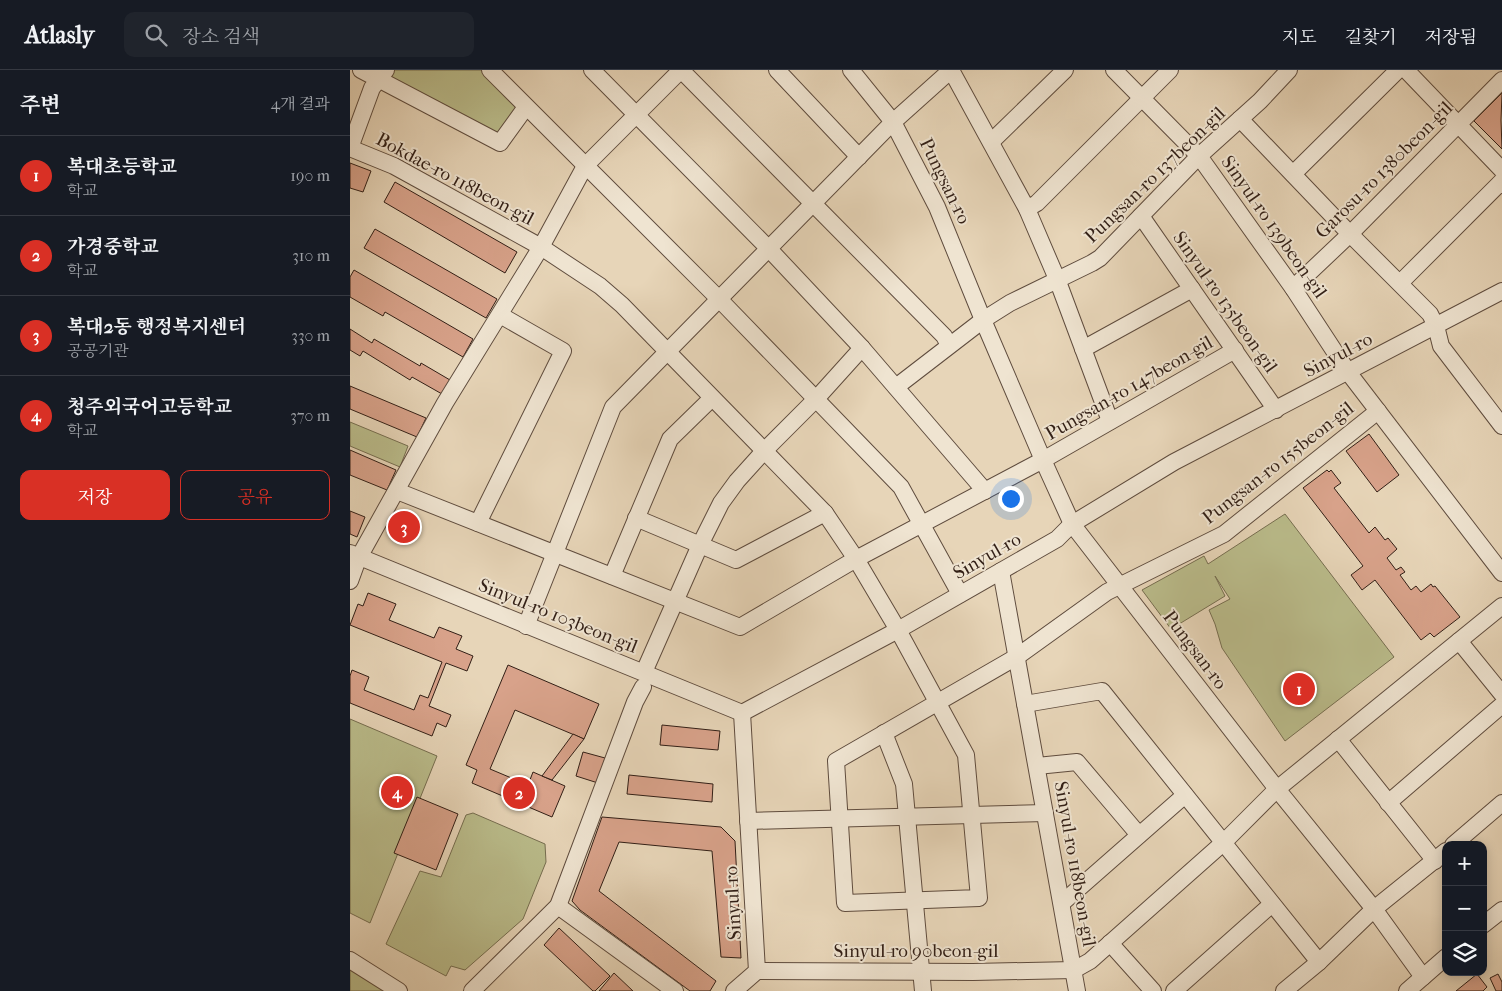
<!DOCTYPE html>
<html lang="ko">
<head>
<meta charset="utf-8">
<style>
	body { margin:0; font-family:"IM FELL French Canon","Noto Serif KR",serif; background:#20242c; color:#f1f3f6 }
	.controls { position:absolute; right:15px; bottom:15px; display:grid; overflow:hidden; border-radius:10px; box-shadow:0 2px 12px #0003 }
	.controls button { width:45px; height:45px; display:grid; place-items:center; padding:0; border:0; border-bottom:1px solid #363941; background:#171b24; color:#f1f3f6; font:25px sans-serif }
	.you { position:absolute; left:660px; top:428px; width:18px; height:18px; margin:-12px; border:4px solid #fff; border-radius:50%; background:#1a73e8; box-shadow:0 0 0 8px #1a73e833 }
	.badge { display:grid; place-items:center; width:32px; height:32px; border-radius:50%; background:#d93025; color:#fff; font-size:16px; font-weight:700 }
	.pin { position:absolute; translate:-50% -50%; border:2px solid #fff; box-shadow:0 1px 5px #0006 }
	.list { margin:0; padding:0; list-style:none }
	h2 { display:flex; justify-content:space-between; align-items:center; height:65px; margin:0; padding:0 20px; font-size:21px }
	h2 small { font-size:16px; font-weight:400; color:#9ea1a6 }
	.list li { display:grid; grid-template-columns:32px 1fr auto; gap:15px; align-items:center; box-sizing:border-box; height:80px; padding:0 20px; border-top:1px solid #363941 }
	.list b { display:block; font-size:19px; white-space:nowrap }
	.list p { margin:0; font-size:16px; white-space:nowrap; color:#9ea1a6 }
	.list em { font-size:16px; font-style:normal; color:#9ea1a6 }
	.actions { display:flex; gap:10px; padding:15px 20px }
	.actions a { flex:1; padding:11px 0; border:1px solid #d93025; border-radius:10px; text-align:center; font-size:18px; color:#d93025 }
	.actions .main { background:#d93025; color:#fff }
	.icon { flex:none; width:28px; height:28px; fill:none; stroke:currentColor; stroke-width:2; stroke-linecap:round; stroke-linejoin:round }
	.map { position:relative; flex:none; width:1152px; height:921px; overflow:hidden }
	header { display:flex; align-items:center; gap:30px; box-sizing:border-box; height:70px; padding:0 25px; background:#171b24; border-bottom:1px solid #363941 }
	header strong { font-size:24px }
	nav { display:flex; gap:28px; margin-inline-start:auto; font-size:18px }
	.search { width:350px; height:45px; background:#20242c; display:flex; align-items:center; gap:12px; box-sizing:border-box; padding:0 18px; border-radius:10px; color:#9ea1a6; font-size:19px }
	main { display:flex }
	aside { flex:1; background:#171b24 }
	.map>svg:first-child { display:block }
</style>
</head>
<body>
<header>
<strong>Atlasly</strong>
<div class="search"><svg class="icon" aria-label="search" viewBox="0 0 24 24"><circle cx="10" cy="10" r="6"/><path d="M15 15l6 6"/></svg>장소 검색</div>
<nav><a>지도</a><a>길찾기</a><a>저장됨</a></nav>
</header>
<main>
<aside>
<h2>주변<small>4개 결과</small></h2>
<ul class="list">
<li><span class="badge">1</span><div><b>복대초등학교</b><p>학교</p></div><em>190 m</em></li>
<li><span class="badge">2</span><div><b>가경중학교</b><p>학교</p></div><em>310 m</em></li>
<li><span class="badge">3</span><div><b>복대2동 행정복지센터</b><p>공공기관</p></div><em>330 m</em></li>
<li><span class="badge">4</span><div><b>청주외국어고등학교</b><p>학교</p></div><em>370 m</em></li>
</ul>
<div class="actions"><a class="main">저장</a><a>공유</a></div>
</aside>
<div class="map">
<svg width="1152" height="921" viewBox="0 0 1152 921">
	<rect width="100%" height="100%" fill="#e7d5b8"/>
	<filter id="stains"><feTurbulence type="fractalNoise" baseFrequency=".004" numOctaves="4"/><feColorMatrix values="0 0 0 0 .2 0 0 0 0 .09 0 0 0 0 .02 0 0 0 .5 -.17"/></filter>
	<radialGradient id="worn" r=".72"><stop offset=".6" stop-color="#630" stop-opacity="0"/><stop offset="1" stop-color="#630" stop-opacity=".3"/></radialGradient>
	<g fill="#babc8b" stroke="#766e50">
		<path d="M44,0H132L169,38L150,65L36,7Z"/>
		<path d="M0,352L58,376L50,397L0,376Z"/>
		<path d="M935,444L1044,587L935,671L872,578L865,554L859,540L880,529L865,506L875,526L821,559L792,520L854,486L858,494Z"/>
		<path d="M0,649L87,686L20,853L0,843Z"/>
		<path d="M123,743L195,774L196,792L173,849L115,900L101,896L96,906L36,874L70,801L91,807L116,745Z"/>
		<path d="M0,899L34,921H0Z"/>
	</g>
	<g fill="#d8a28a" stroke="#321f16">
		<path d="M1152,23L1151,50L1152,79L1124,51Z"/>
		<path d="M0,93L21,101L13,122L0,118Z"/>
		<path d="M45,112L167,182L155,203L34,132Z"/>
		<path d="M25,159L147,229L136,248L14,178Z"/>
		<path d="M4,200L123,269L113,287L35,242L33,246L0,227V207Z"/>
		<path d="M0,259L22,273L24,269L70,296L71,293L100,310L92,324L62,307L60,310L13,281L10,286L0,280Z"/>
		<path d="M0,316L76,348L67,367L0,339Z"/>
		<path d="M1019,364L1049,405L1027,422L996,381Z"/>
		<path d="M0,380L46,400L37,420L0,405Z"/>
		<path d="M977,400L979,402L981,400L991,413L984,418L1019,463L1025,457L1035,470L1038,468L1047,479L1037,488L1046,500L1051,497L1055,502L1050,505L1061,520L1066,516L1071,522L1081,514L1083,517L1085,516L1110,547L1084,567L1080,563L1071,570L1025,510L1012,520L1001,505L1013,496L953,418Z"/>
		<path d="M0,441L15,447L7,467L0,464Z"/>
		<path d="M18,523L46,534L39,550L84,568L89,557L112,566L106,579L123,586L117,601L96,593L79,636L101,645L96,657L87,653L82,666L0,633V606L2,600L19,607L14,620L64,640L70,625L78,628L92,592L0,555L8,534L13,536Z"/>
		<path d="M158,595L249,634L234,669L165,640L140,699L178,715L183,702L215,716L202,747L122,713L127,700L116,695Z"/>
		<path d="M312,655L370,661L368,680L310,675Z"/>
		<path d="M223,664L234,669L202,710L192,706Z"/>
		<path d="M233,682L255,688L248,713L226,706Z"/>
		<path d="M279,705L363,714L362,732L277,724Z"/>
		<path d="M67,727L108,744L86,800L44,783Z"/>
		<path d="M252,747L371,757L385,771L391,888L371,887L362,781L269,772L249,821L366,911L360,921H340L230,840L222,831Z"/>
		<path d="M209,858L260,906L245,921H243L194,875Z"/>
		<path d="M264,903L283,921H249Z"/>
		<path d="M1127,904L1137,917L1133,921H1106Z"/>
		<path d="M1148,904L1152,912V921H1146L1140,908Z"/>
	</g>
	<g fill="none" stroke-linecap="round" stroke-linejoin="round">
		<defs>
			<g id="minor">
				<path d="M11,0L150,73L176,37"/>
				<path d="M140,0L369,229L551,417L610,524"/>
				<path d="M242,0L419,179L512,278L635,421"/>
				<path d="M331,0L594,266L599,275"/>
				<path d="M427,0L509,87"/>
				<path d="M501,0L543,52L587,137L633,250L693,390L722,454L927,719L1024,839L1073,907"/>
				<path d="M601,0L677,139L707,209L760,351"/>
				<path d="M764,0L849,86L943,218L998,302L1152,503"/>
				<path d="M1056,0L1152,100"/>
				<path d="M890,49L1000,164L1080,244L1086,256L1091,276L1152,356"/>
				<path d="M641,72L715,0"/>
				<path d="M0,78L44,96L191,177L250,216L272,235L475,443L506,489L548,560L616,685L629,828L495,833L486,691L668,586L757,522L874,464L1028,341"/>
				<path d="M0,78L22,18L36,0"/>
				<path d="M943,104L1048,0"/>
				<path d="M677,139L687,133L820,0"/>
				<path d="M791,146L926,340"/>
				<path d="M1050,213L1152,111"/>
				<path d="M943,218L1000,164L1152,10"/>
				<path d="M733,279L842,219"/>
				<path d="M546,317L633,250L660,233L742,193L750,188L849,86L910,31L939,0"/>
				<path d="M47,421L390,557L506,489L693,390L885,280"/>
				<path d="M286,448L386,490L475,443"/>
				<path d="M128,453L213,281L150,245"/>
				<path d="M0,483L392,643"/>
				<path d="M651,501L727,921"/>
				<path d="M262,506L320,369L362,328"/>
				<path d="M0,511L8,489L95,333L191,177L235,96L331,0"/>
				<path d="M176,556L263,337L543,52L601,0"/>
				<path d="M1109,571L1152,624"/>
				<path d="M294,602L350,475L371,433L387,411L414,381L466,329L512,278"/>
				<path d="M675,634L752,621L969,892"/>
				<path d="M392,643L548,560L707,469L722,454L824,392L1152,221"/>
				<path d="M534,663L554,714L573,921"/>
				<path d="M988,669L1085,791"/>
				<path d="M687,696L727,692L789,765"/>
				<path d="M1038,733L1152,635"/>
				<path d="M398,751L695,743"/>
				<path d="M1103,775L1152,733"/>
				<path d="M712,833L835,725"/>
				<path d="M208,836L325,921"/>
				<path d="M1133,855L1152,840"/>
				<path d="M760,873L803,921"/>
				<path d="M0,890L49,921"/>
				<path d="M407,901L623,902L724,900L740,891L873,773L927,719L1152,536"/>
				<path d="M122,921L208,836L285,632L293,617"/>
				<path d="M384,921L407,901L392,643"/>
				<path d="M824,921L922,834"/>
				<path d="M934,921L969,892L1024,839L1096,781"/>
				<path d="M1057,921L1096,887"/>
			</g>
		</defs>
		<use href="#minor" stroke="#5f4c3e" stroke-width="18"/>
		<use href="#minor" stroke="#efe4d1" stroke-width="16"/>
	</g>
	<g text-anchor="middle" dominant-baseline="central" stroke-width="4" stroke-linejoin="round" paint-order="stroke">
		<g font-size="19" fill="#321f16" stroke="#efe4d1">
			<text transform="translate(1034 100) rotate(-45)">Garosu-ro 1380beon-gil</text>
			<text transform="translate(805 105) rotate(-44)">Pungsan-ro 137beon-gil</text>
			<text transform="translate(105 109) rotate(28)">Bokdae-ro 118beon-gil</text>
			<text transform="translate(595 111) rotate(64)">Pungsan-ro</text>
			<text transform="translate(924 157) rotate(55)">Sinyul-ro 139beon-gil</text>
			<text transform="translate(875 232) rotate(55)">Sinyul-ro 135beon-gil</text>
			<text transform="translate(988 285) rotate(-28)">Sinyul-ro</text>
			<text transform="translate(779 318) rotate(-30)">Pungsan-ro 147beon-gil</text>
			<text transform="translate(928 393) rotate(-38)">Pungsan-ro 155beon-gil</text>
			<text transform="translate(637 486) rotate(-30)">Sinyul-ro</text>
			<text transform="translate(208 546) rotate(22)">Sinyul-ro 103beon-gil</text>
			<text transform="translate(845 580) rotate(53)">Pungsan-ro</text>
			<text transform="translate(725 794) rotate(80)">Sinyul-ro 118beon-gil</text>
			<text transform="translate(383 833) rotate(-93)">Sinyul-ro</text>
			<text x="566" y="881">Sinyul-ro 90beon-gil</text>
		</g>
	</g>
	<rect width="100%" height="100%" filter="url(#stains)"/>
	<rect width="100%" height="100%" fill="url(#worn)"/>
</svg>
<div class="controls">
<button>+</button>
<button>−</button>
<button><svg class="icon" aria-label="layers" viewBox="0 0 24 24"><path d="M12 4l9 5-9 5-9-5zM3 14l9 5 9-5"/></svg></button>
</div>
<div class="you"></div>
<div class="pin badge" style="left:949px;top:619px">1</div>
<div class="pin badge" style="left:169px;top:723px">2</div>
<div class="pin badge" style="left:54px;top:457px">3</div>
<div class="pin badge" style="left:47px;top:722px">4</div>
</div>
</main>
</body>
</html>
